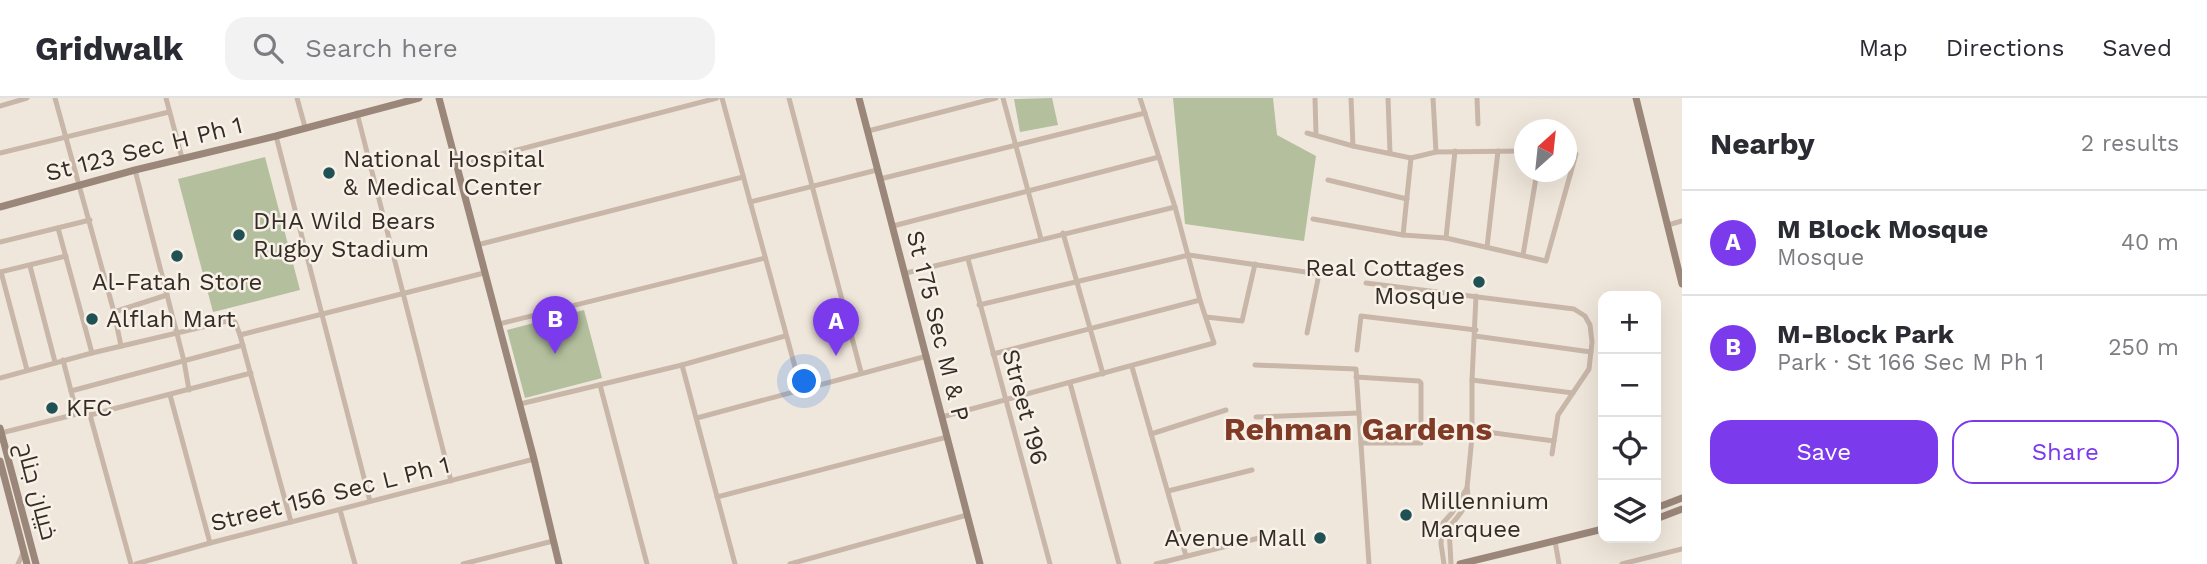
<!DOCTYPE html>
<html lang="en">
<head>
<meta charset="utf-8">
<style>
	body { margin:0; font-family:"Work Sans",Cairo,sans-serif; background:#f2f2f3; color:#2b2b33 }
	.controls { position:absolute; right:21px; bottom:21px; display:grid; overflow:hidden; border-radius:14px; box-shadow:0 7px 28px #0002 }
	.controls button { width:63px; height:63px; display:grid; place-items:center; padding:0; border:0; border-bottom:2px solid #e1e1e2; background:#fff; color:#2b2b33; font:35px sans-serif }
	.compass { position:absolute; left:1514px; top:21px; width:63px; height:63px; border-radius:50%; background:#fff; box-shadow:0 7px 28px #0002; rotate:27deg }
	.you { position:absolute; left:805px; top:284px; width:24px; height:24px; margin:-18px; border:5px solid #fff; border-radius:50%; background:#1a73e8; box-shadow:0 0 0 10px #1a73e833 }
	.badge { display:grid; place-items:center; width:46px; height:46px; border-radius:50%; background:#7c3aed; color:#fff; font-size:23px; font-weight:700 }
	.pin { position:absolute; translate:-50% -58px; filter:drop-shadow(0 2px 4px #0008) }
	.pin::after { content:''; position:absolute; top:37px; width:24px; height:21px; background:inherit; clip-path:polygon(0 0,100% 0,50% 100%) }
	.list { margin:0; padding:0; list-style:none }
	h2 { display:flex; justify-content:space-between; align-items:center; height:91px; margin:0; padding:0 28px; font-size:30px }
	h2 small { font-size:23px; font-weight:400; color:#7c7c81 }
	.list li { display:grid; grid-template-columns:46px 1fr auto; gap:21px; align-items:center; box-sizing:border-box; height:105px; padding:0 28px; border-top:2px solid #e1e1e2 }
	.list b { display:block; font-size:26px; white-space:nowrap }
	.list p { margin:0; font-size:23px; white-space:nowrap; color:#7c7c81 }
	.list em { font-size:23px; font-style:normal; color:#7c7c81 }
	.actions { display:flex; gap:14px; padding:21px 28px }
	.actions a { flex:1; padding:16px 0; border:2px solid #7c3aed; border-radius:21px; text-align:center; font-size:24px; color:#7c3aed }
	.actions .main { background:#7c3aed; color:#fff }
	.icon { flex:none; width:38px; height:38px; fill:none; stroke:currentColor; stroke-width:2; stroke-linecap:round; stroke-linejoin:round }
	.map { position:relative; flex:none; width:1682px; height:466px; overflow:hidden }
	header { display:flex; align-items:center; gap:42px; box-sizing:border-box; height:98px; padding:0 35px; background:#fff; border-bottom:2px solid #e1e1e2 }
	header strong { font-size:33px }
	nav { display:flex; gap:38px; margin-inline-start:auto; font-size:24px }
	.search { width:490px; height:63px; background:#f2f2f3; display:flex; align-items:center; gap:18px; box-sizing:border-box; padding:0 24px; border-radius:21px; color:#7c7c81; font-size:26px }
	main { display:flex }
	aside { flex:1; background:#fff }
	.map>svg:first-child { display:block }
</style>
</head>
<body>
<header>
<strong>Gridwalk</strong>
<div class="search"><svg class="icon" aria-label="search" viewBox="0 0 24 24"><circle cx="10" cy="10" r="6"/><path d="M15 15l6 6"/></svg>Search here</div>
<nav><a>Map</a><a>Directions</a><a>Saved</a></nav>
</header>
<main>
<div class="map">
<svg width="1682" height="466" viewBox="0 0 1682 466">
	<rect width="100%" height="100%" fill="#f0e7dc"/>
	<g fill="#b3bf9d">
		<path d="M1052,0L1058,27L1020,34L1014,1Z"/>
		<path d="M1173,0H1273L1277,37L1316,58L1304,143L1185,126Z"/>
		<path d="M265,59L300,192L213,214L178,81Z"/>
		<path d="M584,212L602,280L525,300L507,232Z"/>
	</g>
	<g fill="none" stroke-linecap="round" stroke-linejoin="round">
		<g stroke="#c8b7a9" stroke-width="5">
			<path d="M55,0L114,214L121,248"/>
			<path d="M166,0L182,60"/>
			<path d="M297,0L305,29"/>
			<path d="M722,0L801,291"/>
			<path d="M789,0L861,274"/>
			<path d="M1003,0L1041,141"/>
			<path d="M1315,0L1316,36"/>
			<path d="M1351,0L1353,48"/>
			<path d="M1388,0L1390,55"/>
			<path d="M1433,0L1436,54"/>
			<path d="M1477,0L1478,26"/>
			<path d="M0,8L27,0"/>
			<path d="M357,15L451,383"/>
			<path d="M868,33L996,0"/>
			<path d="M1307,35L1353,48L1411,60L1436,54L1524,53"/>
			<path d="M276,38L370,403"/>
			<path d="M0,55L169,14"/>
			<path d="M456,68L717,0"/>
			<path d="M135,72L184,263L189,292"/>
			<path d="M880,81L1145,15"/>
			<path d="M1328,82L1407,101"/>
			<path d="M750,104L877,72"/>
			<path d="M1313,121L1403,137L1446,140L1546,163L1576,56L1573,53H1566"/>
			<path d="M1668,127L1682,123"/>
			<path d="M893,128L1159,59"/>
			<path d="M58,130L92,255"/>
			<path d="M1063,135L1103,276"/>
			<path d="M1403,137L1411,60"/>
			<path d="M1446,140L1455,53"/>
			<path d="M0,144L90,122"/>
			<path d="M477,147L743,79"/>
			<path d="M1487,149L1498,53"/>
			<path d="M1523,157L1537,74"/>
			<path d="M968,161L1050,466"/>
			<path d="M30,168L55,264"/>
			<path d="M0,174L66,158"/>
			<path d="M1,174L27,272"/>
			<path d="M906,175L1175,109"/>
			<path d="M1366,185L1574,211L1585,218L1590,227L1592,244L1589,271L1558,317L1552,356"/>
			<path d="M979,207L1189,157L1319,176L1307,235"/>
			<path d="M114,214L167,197"/>
			<path d="M1206,219L1242,223L1255,166"/>
			<path d="M499,226L765,160"/>
			<path d="M240,237L484,175"/>
			<path d="M1475,238L1591,254"/>
			<path d="M1357,252L1361,218L1476,232"/>
			<path d="M993,256L1200,202"/>
			<path d="M63,262L77,316"/>
			<path d="M682,267L735,466"/>
			<path d="M1255,267L1356,271L1369,466"/>
			<path d="M1132,269L1186,458"/>
			<path d="M1356,279L1419,283L1421,285V345H1361"/>
			<path d="M0,280L92,255L232,222L235,224L240,237L291,424"/>
			<path d="M1472,282L1573,295"/>
			<path d="M1070,285L1119,466"/>
			<path d="M600,287L647,466"/>
			<path d="M71,293L243,247"/>
			<path d="M170,297L210,445"/>
			<path d="M520,306L682,267L785,238"/>
			<path d="M90,317L131,466"/>
			<path d="M942,319L1214,245L1200,202L1175,109L1140,0"/>
			<path d="M1256,319L1359,315"/>
			<path d="M697,320L927,258"/>
			<path d="M1472,332L1554,343"/>
			<path d="M1,335L77,316L90,317L251,275"/>
			<path d="M1151,336L1226,312"/>
			<path d="M1168,393L1252,372"/>
			<path d="M717,399L947,339"/>
			<path d="M340,412L355,466"/>
			<path d="M1555,443L1559,466"/>
			<path d="M18,466L24,453"/>
			<path d="M136,466L210,445L534,361"/>
			<path d="M463,466L553,443"/>
			<path d="M790,466L967,417"/>
			<path d="M1156,466L1259,440"/>
			<path d="M1444,466L1441,446L1442,426L1452,415L1467,390"/>
			<path d="M1451,466L1449,429C1458,419 1471,405 1467,390L1472,339V282L1476,198"/>
			<path d="M1622,466L1682,451"/>
		</g>
		<g stroke="#9b867a" stroke-width="7">
			<path d="M439,0L534,361L559,466"/>
			<path d="M859,0L980,466"/>
			<path d="M1636,0L1682,186"/>
			<path d="M0,109L135,72L276,38L419,0"/>
			<path d="M0,330L36,466"/>
			<path d="M0,363L27,466"/>
			<path d="M1656,410L1682,400"/>
			<path d="M1656,421L1682,411"/>
			<path d="M1460,466L1603,431"/>
		</g>
	</g>
	<g fill="#205154" stroke="#f8f1e8" stroke-width="2.5">
		<circle cx="329" cy="75" r="7"/>
		<circle cx="239" cy="137" r="7"/>
		<circle cx="177" cy="158" r="7"/>
		<circle cx="1479" cy="184" r="7"/>
		<circle cx="92" cy="221" r="7"/>
		<circle cx="52" cy="310" r="7"/>
		<circle cx="1406" cy="417" r="7"/>
		<circle cx="1320" cy="440" r="7"/>
	</g>
	<g text-anchor="middle" dominant-baseline="central" stroke-width="5" stroke-linejoin="round" paint-order="stroke">
		<g font-size="24" fill="#352c28" stroke="#f8f1e8">
			<text transform="translate(144 51) rotate(-14)">St 123 Sec H Ph 1</text>
			<text transform="translate(938 228) rotate(76)">St 175 Sec M &amp; P</text>
			<text transform="translate(1025 309) rotate(75)">Street 196</text>
			<text transform="translate(37 393) rotate(75)">خیبان جناح</text>
			<text transform="translate(330 396) rotate(-14)">Street 156 Sec L Ph 1</text>
		</g>
		<g font-size="24" fill="#352c28" stroke="#f8f1e8" text-anchor="start">
			<text x="343" y="61">National Hospital<tspan x="343" dy="28">&amp; Medical Center</tspan></text>
			<text x="253" y="123">DHA Wild Bears<tspan x="253" dy="28">Rugby Stadium</tspan></text>
			<text x="1465" y="170" text-anchor="end">Real Cottages<tspan x="1465" dy="28">Mosque</tspan></text>
			<text x="177" y="184" text-anchor="middle">Al-Fatah Store</text>
			<text x="106" y="221">Alflah Mart</text>
			<text x="66" y="310">KFC</text>
			<text x="1420" y="403">Millennium<tspan x="1420" dy="28">Marquee</tspan></text>
			<text x="1306" y="440" text-anchor="end">Avenue Mall</text>
		</g>
		<g font-size="32" font-weight="bold" fill="#803b26" stroke="#f8f1e8">
			<text x="1358" y="331">Rehman Gardens</text>
		</g>
	</g>
</svg>
<div class="controls">
<button>+</button>
<button>−</button>
<button><svg class="icon" aria-label="locate" viewBox="0 0 24 24"><circle cx="12" cy="12" r="6"/><path d="M12 2v4M12 18v4M2 12h4M18 12h4"/></svg></button>
<button><svg class="icon" aria-label="layers" viewBox="0 0 24 24"><path d="M12 4l9 5-9 5-9-5zM3 14l9 5 9-5"/></svg></button>
</div>
<svg class="compass" viewBox="-18 -18 36 36"><path d="M0-13l5 13h-10z" fill="#e53935"/><path d="M0 13l5-13h-10z" fill="#7c7c81"/></svg>
<div class="you"></div>
<div class="pin badge" style="left:836px;top:258px">A</div>
<div class="pin badge" style="left:555px;top:256px">B</div>
</div>
<aside>
<h2>Nearby<small>2 results</small></h2>
<ul class="list">
<li><span class="badge">A</span><div><b>M Block Mosque</b><p>Mosque</p></div><em>40 m</em></li>
<li><span class="badge">B</span><div><b>M-Block Park</b><p>Park · St 166 Sec M Ph 1</p></div><em>250 m</em></li>
</ul>
<div class="actions"><a class="main">Save</a><a>Share</a></div>
</aside>
</main>
</body>
</html>
